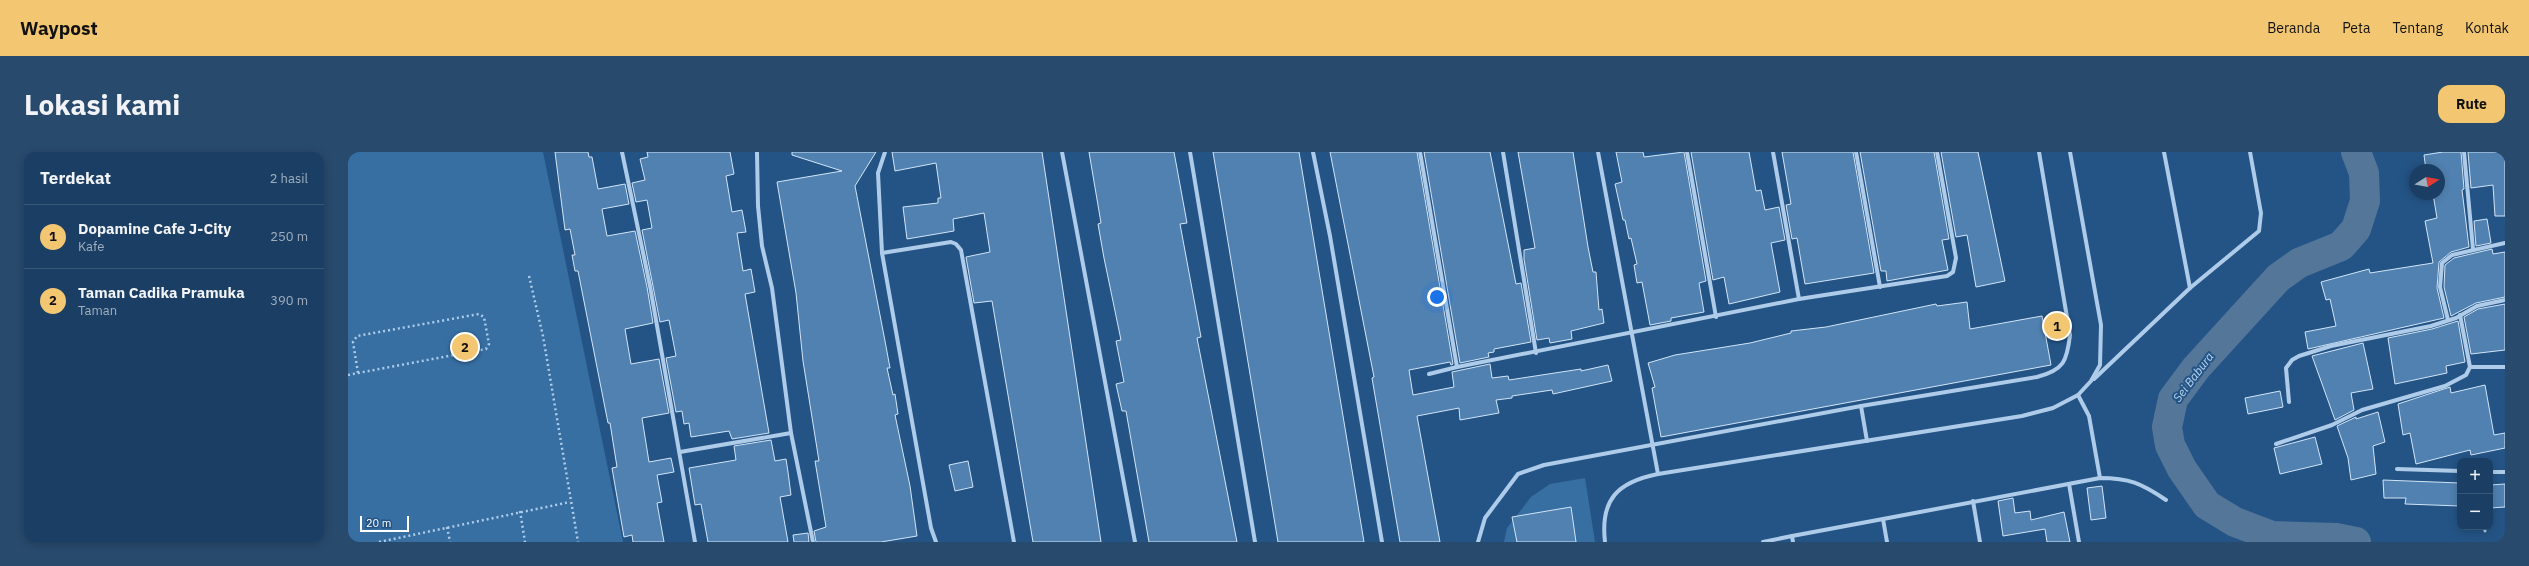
<!DOCTYPE html>
<html lang="id">
<head>
<meta charset="utf-8">
<style>
	body { margin:0; font-family:"IBM Plex Sans",sans-serif; background:#284a6d; color:#f1f3f6 }
	.controls { position:absolute; right:12px; bottom:12px; display:grid; overflow:hidden; border-radius:8px; box-shadow:0 2px 10px #0003 }
	.controls button { width:36px; height:36px; display:grid; place-items:center; padding:0; border:0; border-bottom:1px solid #395878; background:#1b3f64; color:#f1f3f6; font:20px sans-serif }
	.compass { position:absolute; left:2061px; top:12px; width:36px; height:36px; border-radius:50%; background:#1b3f64; box-shadow:0 2px 10px #0003; rotate:79deg }
	.scale { position:absolute; left:12px; bottom:10px; width:49px; box-sizing:border-box; padding-left:4px; border:2px solid #fff; border-top:0; font-size:11px; line-height:14px; white-space:nowrap; color:#fff; -webkit-text-stroke:3px #245486; paint-order:stroke }
	.you { position:absolute; left:1089px; top:145px; width:14px; height:14px; margin:-10px; border:3px solid #fff; border-radius:50%; background:#1a73e8; box-shadow:0 0 0 6px #1a73e833 }
	.badge { display:grid; place-items:center; width:26px; height:26px; border-radius:50%; background:#f3c772; color:#111; font-size:13px; font-weight:700 }
	.pin { position:absolute; translate:-50% -50%; border:2px solid #fff; box-shadow:0 1px 4px #0006 }
	.list { margin:0; padding:0; list-style:none }
	h2 { display:flex; justify-content:space-between; align-items:center; height:52px; margin:0; padding:0 16px; font-size:17px }
	h2 small { font-size:13px; font-weight:400; color:#a0afbf }
	.list li { display:grid; grid-template-columns:26px 1fr auto; gap:12px; align-items:center; box-sizing:border-box; height:64px; padding:0 16px; border-top:1px solid #395878 }
	.list b { display:block; font-size:15px; white-space:nowrap }
	.list p { margin:0; font-size:13px; white-space:nowrap; color:#a0afbf }
	.list em { font-size:13px; font-style:normal; color:#a0afbf }
	.map { position:relative; flex:none; width:2157px; height:390px; overflow:hidden; border-radius:12px }
	header { display:flex; align-items:center; gap:24px; box-sizing:border-box; height:56px; padding:0 20px; background:#f3c772; color:#111 }
	header strong { font-size:19px }
	nav { display:flex; gap:22px; margin-inline-start:auto; font-size:14px }
	.intro { display:flex; align-items:center; justify-content:space-between; box-sizing:border-box; height:96px; padding:0 24px }
	h1 { margin:0; font-size:28px }
	.button { padding:10px 18px; border-radius:12px; background:#f3c772; color:#111; font-size:14px; font-weight:700 }
	main { display:flex; gap:24px; padding:0 24px }
	aside { flex:1; background:#1b3f64; border-radius:12px; box-shadow:0 2px 10px #0003 }
	.map>svg:first-child { display:block }
</style>
</head>
<body>
<header>
<strong>Waypost</strong>
<nav><a>Beranda</a><a>Peta</a><a>Tentang</a><a>Kontak</a></nav>
</header>
<div class="intro"><h1>Lokasi kami</h1><a class="button">Rute</a></div>
<main>
<aside>
<h2>Terdekat<small>2 hasil</small></h2>
<ul class="list">
<li><span class="badge">1</span><div><b>Dopamine Cafe J-City</b><p>Kafe</p></div><em>250 m</em></li>
<li><span class="badge">2</span><div><b>Taman Cadika Pramuka</b><p>Taman</p></div><em>390 m</em></li>
</ul>
</aside>
<div class="map">
<svg width="2157" height="390" viewBox="0 0 2157 390">
	<rect width="100%" height="100%" fill="#245486"/>
	<g fill="#386fa3">
		<path d="M0,0H195L275,390H0Z"/>
		<path d="M1237,326L1247,390H1156L1159,376L1183,345L1202,332Z"/>
	</g>
	<g fill="none" stroke-linecap="round" stroke-linejoin="round">
		<path stroke="#547799" stroke-width="30" d="M2008,390L1988,386L1924,384L1887,370L1859,353L1834,317L1822,293L1819,275L1825,247L1848,216L1930,126L1951,111L1993,94L2008,77L2017,49L2016,21L2008,0"/>
	</g>
	<g fill="#5081b0" stroke="#d2e5f7">
		<path d="M207,0H240L241,5H244L250,37L277,32L281,52L254,57L259,84L287,79L299,135L305,171L277,177L283,212L311,207L321,261L294,266L301,310L323,306L326,320L309,323L314,350L309,351L316,390H285L284,383L276,385L264,316L269,315L262,271H260L230,119H227L224,103H227L222,77L217,78Z"/>
		<path d="M299,0H382L386,22L378,24L384,60L394,58L398,80L389,81L395,119L403,117L407,140L397,142L421,281L384,287L381,279L343,285L341,271L336,272L334,259L328,260L318,206L328,204L321,168L312,170L294,78L304,76L299,48L288,50L284,31L297,28L292,7L300,5Z"/>
		<path d="M444,0H528L507,34L537,189L542,216H539L545,243L547,242L550,262L547,263L562,334L569,384L533,390H468L466,379L478,375L467,309H471L455,209L448,141L429,30L494,19L444,3Z"/>
		<path d="M544,0H694L753,390H685L644,149L626,151L618,105L642,100L636,61L605,67L606,79L559,87L555,55L590,51V46H593L588,11L547,19Z"/>
		<path d="M741,0H826L839,71L832,72L853,185L849,186L889,390H801L778,259H774L768,232L776,230L768,189L773,188L756,106L750,72L753,71Z"/>
		<path d="M865,0H951L1016,390H930Z"/>
		<path d="M982,0H1069L1105,212L1103,213L1102,210L1061,218L1065,243L1106,235L1104,220L1142,212L1144,226L1160,224L1161,228L1233,217V219L1260,213L1264,229L1205,242L1204,238L1164,244V246L1148,248L1151,261L1112,268L1111,256L1069,264L1092,390H1052L1024,226L1026,225Z"/>
		<path d="M1076,0H1142L1168,132L1173,131L1183,190L1146,197V200L1140,201L1141,205L1112,211Z"/>
		<path d="M1170,0H1225L1240,95L1245,120H1248L1251,158L1254,157L1256,171L1223,179L1224,187L1202,191L1201,186L1189,188L1176,107V98L1187,96Z"/>
		<path d="M1268,0H1295L1296,5L1336,0L1358,129L1351,131L1356,160L1323,166V169L1302,173L1294,130L1289,131L1286,113L1289,112L1283,86L1281,87L1277,68H1275L1267,32L1274,30Z"/>
		<path d="M1343,0H1401L1408,39L1413,38L1417,58L1431,55L1437,88L1423,91L1432,140L1381,152L1376,125L1365,128Z"/>
		<path d="M1434,0H1505L1526,121L1457,132L1449,86L1444,87L1438,53L1443,52Z"/>
		<path d="M1512,0H1586L1601,87L1594,88L1600,118L1539,129L1538,119H1533Z"/>
		<path d="M1593,0H1630L1657,129L1628,135L1619,83L1608,85Z"/>
		<path d="M2095,0H2113L2116,37L2114,38L2121,95L2103,100L2091,110L2089,136L2096,166L1960,197L1957,180L1988,174L1982,147L1978,148L1973,130L2021,117L2022,121L2085,111L2077,69L2089,66L2085,42H2082H2091V18H2078L2076,3Z"/>
		<path d="M2120,0H2157V64H2147L2145,33L2123,36Z"/>
		<path d="M2139,67L2143,91L2128,94L2126,69Z"/>
		<path d="M2144,97L2145,102L2157,100V145L2128,151L2103,164L2096,135L2097,113L2106,106Z"/>
		<path d="M1619,150L1622,177L1694,164L1703,213L1313,285L1304,236L1307,235L1300,211L1327,203L1402,191L1443,181V179L1478,175L1588,152L1589,154Z"/>
		<path d="M2157,152V198L2123,202L2116,165L2130,157Z"/>
		<path d="M2110,169L2117,210L2098,214L2099,221L2047,232L2040,186L2084,177Z"/>
		<path d="M2015,191L2025,237L2003,241L2006,258L1987,268L1964,204Z"/>
		<path d="M2137,233L2146,283L2157,281V296L2123,303L2122,298L2068,312L2062,281L2055,283L2050,252L2102,235L2103,241Z"/>
		<path d="M1932,239L1935,255L1900,262L1897,246Z"/>
		<path d="M2030,260L2037,290L2025,294L2028,322L2003,328L2000,306L1989,274L2008,265V267Z"/>
		<path d="M1967,285L1974,312L1932,322L1926,296Z"/>
		<path d="M423,288L427,309L438,307L440,320L443,343L432,345L440,390H360L353,352L347,353L341,316L388,308L386,294Z"/>
		<path d="M620,309L625,335L607,339L601,313Z"/>
		<path d="M2035,328L2112,331V354L2057,352L2058,346H2036Z"/>
		<path d="M2157,332V355L2142,356V333Z"/>
		<path d="M1754,334L1758,366L1743,368L1739,336Z"/>
		<path d="M1665,346L1667,361L1682,359L1683,368L1716,360L1722,390H1699L1697,377L1655,384L1650,349Z"/>
		<path d="M1223,355L1228,390H1169L1164,365Z"/>
		<path d="M460,381L461,390H446L445,383Z"/>
	</g>
	<g fill="none" stroke-linecap="round" stroke-linejoin="round">
		<g stroke="#aecce9" stroke-width="2.5" stroke-dasharray="2 3" stroke-linecap="butt">
			<path d="M181,124L195,184L230,390"/>
			<path d="M0,223L10,221L138,197L141,192L136,165L131,162L9,184L5,190L10,221"/>
			<path d="M172,359L177,390"/>
			<path d="M99,375L102,390"/>
			<path d="M31,390L222,350"/>
		</g>
		<path stroke="#aecce9" stroke-width="3" d="M2136,375L2137,379"/>
		<g stroke="#aecce9" stroke-width="4">
			<path d="M274,0L302,134L347,390"/>
			<path d="M409,0L410,54L414,94L424,136L443,281L465,390"/>
			<path d="M537,0L530,21L534,101L583,376L588,390"/>
			<path d="M714,0L787,390"/>
			<path d="M842,0L907,390"/>
			<path d="M965,0L982,84L1034,390"/>
			<path d="M1072,0L1109,215L1451,147L1599,124L1605,120L1608,106L1589,0"/>
			<path d="M1155,0L1188,201"/>
			<path d="M1250,0L1310,322"/>
			<path d="M1339,0L1368,165"/>
			<path d="M1425,0L1451,147"/>
			<path d="M1508,0L1532,135"/>
			<path d="M1816,0L1842,136"/>
			<path d="M2116,0L2125,97"/>
			<path d="M534,101L603,90L608,92L613,98L666,390"/>
			<path d="M2100,168L2092,135L2094,111L2104,103L2157,91"/>
			<path d="M2122,215H2157"/>
			<path d="M1081,222L1109,215"/>
			<path d="M1746,227L1842,136L1911,79L1913,61L1902,0"/>
			<path d="M1730,243L1741,264L1752,326"/>
			<path d="M1941,250L1938,216L1944,208L1951,204L1983,194L2083,174L2108,166L2129,154L2157,148"/>
			<path d="M1513,254L1519,289"/>
			<path d="M1928,292L1984,273L2014,258L2097,234L2118,223L2122,215L2112,163"/>
			<path d="M332,300L443,281"/>
			<path d="M2049,317L2112,319"/>
			<path d="M2142,320H2157"/>
			<path d="M1721,332L1731,390"/>
			<path d="M1625,349L1632,390"/>
			<path d="M1444,384L1535,367"/>
			<path d="M1130,390L1137,366L1170,322L1196,313L1513,254L1689,225C1716,218 1719,209 1722,183L1691,0"/>
			<path d="M1257,390C1252,347 1270,330 1310,322L1674,264L1705,256L1730,243L1743,229L1752,213L1753,173L1722,0"/>
			<path d="M1415,390L1444,384L1445,390"/>
			<path d="M1539,390L1535,367L1752,326C1781,326 1793,331 1818,348"/>
		</g>
	</g>
	<g text-anchor="middle" dominant-baseline="central" stroke-width="4" stroke-linejoin="round" paint-order="stroke">
		<g font-size="12" font-style="italic" fill="#bad6f0" stroke="#245486">
			<text transform="translate(1845 225) rotate(-53)">Sei Babura</text>
		</g>
	</g>
</svg>
<div class="controls">
<button>+</button>
<button>−</button>
</div>
<svg class="compass" viewBox="-18 -18 36 36"><path d="M0-13l5 13h-10z" fill="#e53935"/><path d="M0 13l5-13h-10z" fill="#a0afbf"/></svg>
<div class="scale">20 m</div>
<div class="you"></div>
<div class="pin badge" style="left:1709px;top:174px">1</div>
<div class="pin badge" style="left:117px;top:195px">2</div>
</div>
</main>
</body>
</html>
